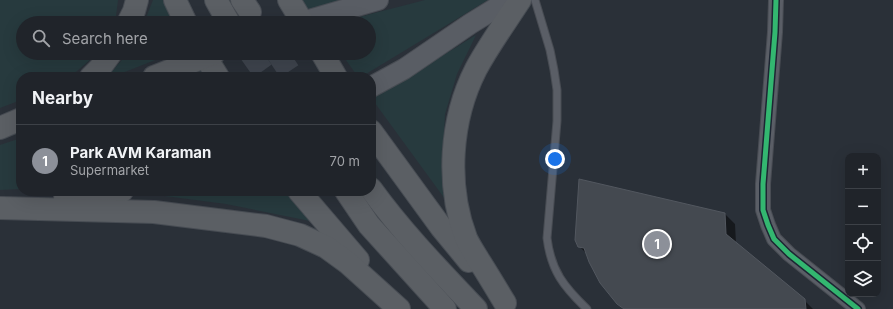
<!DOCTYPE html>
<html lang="en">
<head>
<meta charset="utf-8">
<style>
	body { margin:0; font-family:Inter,sans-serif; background:#2d3036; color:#f1f3f6 }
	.controls { position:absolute; right:12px; bottom:12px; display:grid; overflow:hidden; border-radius:8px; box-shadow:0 4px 16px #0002 }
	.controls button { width:36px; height:36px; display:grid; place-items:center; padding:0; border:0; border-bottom:1px solid #3d4147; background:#20242a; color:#f1f3f6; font:20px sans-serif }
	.you { position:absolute; left:555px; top:159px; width:14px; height:14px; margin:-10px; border:3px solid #fff; border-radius:50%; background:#1a73e8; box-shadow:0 0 0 6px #1a73e833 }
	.badge { display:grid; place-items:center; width:26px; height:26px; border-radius:50%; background:#8c9099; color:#fff; font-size:13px; font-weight:700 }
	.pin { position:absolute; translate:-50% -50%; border:2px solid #fff; box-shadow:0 1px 4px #0006 }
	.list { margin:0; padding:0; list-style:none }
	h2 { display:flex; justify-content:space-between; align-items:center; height:52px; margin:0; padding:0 16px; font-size:17px }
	h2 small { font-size:13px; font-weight:400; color:#a2a4a8 }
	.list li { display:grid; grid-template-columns:26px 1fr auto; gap:12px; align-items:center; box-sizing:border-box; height:72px; padding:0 16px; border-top:1px solid #3d4147 }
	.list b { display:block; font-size:15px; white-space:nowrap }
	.list p { margin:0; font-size:13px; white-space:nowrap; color:#a2a4a8 }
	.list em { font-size:13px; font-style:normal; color:#a2a4a8 }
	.icon { flex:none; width:22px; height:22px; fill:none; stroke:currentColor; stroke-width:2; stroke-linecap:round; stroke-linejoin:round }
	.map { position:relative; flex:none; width:893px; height:309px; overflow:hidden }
	.search { position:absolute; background:#20242a; box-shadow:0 4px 16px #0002; left:16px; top:16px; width:360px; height:44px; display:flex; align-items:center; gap:10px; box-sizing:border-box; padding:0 14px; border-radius:22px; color:#a2a4a8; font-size:15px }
	.panel { position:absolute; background:#20242a; box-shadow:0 4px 16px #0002; left:16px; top:72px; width:360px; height:124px; border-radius:16px }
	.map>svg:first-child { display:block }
</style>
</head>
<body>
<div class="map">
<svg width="893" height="309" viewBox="0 0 893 309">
	<rect width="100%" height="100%" fill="#2a3038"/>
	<g fill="#273a3e">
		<path d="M0,0H118L116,16L113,23H23V53H98L70,77H21V100L0,108Z"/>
		<path d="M153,0H167L179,23H144Z"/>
		<path d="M296,0H379L308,20Z"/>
		<path d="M425,0H488L361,77H358L341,53H369V23H336Z"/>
		<path d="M476,35L457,74L445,114L443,152L445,199L372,99Z"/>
		<path d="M128,53H173L112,77H107Z"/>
		<path d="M203,65L210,77H176Z"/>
		<path d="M21,138V189L0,190V145Z"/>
		<path d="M168,191H288L310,221L226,204L157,195Z"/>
	</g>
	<path fill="#0007" d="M725,214L735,224L736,243L804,300L813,309H624L618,304L588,255L579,246Z"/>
	<path fill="#444950" stroke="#52575f" d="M579,179L725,213L726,234L805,299L806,309H624L617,304L600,283L589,262L584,248L578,247L575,240Z"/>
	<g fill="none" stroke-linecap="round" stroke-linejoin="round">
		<g stroke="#3f454e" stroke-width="22" stroke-dasharray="22 11" stroke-linecap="butt">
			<path d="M250,53L267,77"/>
			<path d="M277,53L293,77"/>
		</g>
		<defs>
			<path id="service" d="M535,0L550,50L554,70L557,90V121L547,238C551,271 564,287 587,309"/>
			<path id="minor" d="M776,0L775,32L763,184V210L768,225L774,239L789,254L858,309"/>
			<g id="secondary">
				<path d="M302,22L378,0"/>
				<path d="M371,87L404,69L470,24L509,0"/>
			</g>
			<g id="trunk">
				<path d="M175,0L186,23"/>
				<path d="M216,0L229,23"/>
				<path d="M242,0L250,12"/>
				<path d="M289,0L303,23"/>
				<path d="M128,23L134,11L137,0"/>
				<path d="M203,53L218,77"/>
				<path d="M322,53L336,77"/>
				<path d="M91,77L100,68L111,53"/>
				<path d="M154,77L214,53"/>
				<path d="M0,128L21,119"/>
				<path d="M371,131L441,227L469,261"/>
				<path d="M371,189C402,232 439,270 476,309"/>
				<path d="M299,191L358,260"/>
				<path d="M346,191L369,225L445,309"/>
				<path d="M65,198L83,197L122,191"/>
				<path d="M0,208L154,212L266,226L300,235L326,247L348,263L399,309"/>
				<path d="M505,303C496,288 487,273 478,259C474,252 469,245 466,238C446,185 450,120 476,69C489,45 505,23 520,0"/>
			</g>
		</defs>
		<use href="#service" stroke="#484c53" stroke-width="9"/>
		<use href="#minor" stroke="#484c53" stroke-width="16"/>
		<use href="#secondary" stroke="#484c53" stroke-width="22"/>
		<use href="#trunk" stroke="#474c53" stroke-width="24"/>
		<use href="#service" stroke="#5a5e66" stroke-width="7"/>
		<use href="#minor" stroke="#5a5e66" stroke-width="14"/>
		<use href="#secondary" stroke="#595d64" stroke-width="20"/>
		<use href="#trunk" stroke="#5b5f64" stroke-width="22"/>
		<defs>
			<path id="cycleway" d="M776,0L775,32L763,184V210L768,225L774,239L789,254L858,309"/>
		</defs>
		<use href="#cycleway" stroke="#1d2633" stroke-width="8"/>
		<use href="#cycleway" stroke="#33b770" stroke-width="5"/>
	</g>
</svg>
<div class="controls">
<button>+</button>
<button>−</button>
<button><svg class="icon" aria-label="locate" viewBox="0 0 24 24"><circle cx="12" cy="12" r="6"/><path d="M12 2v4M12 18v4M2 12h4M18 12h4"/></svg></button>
<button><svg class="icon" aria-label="layers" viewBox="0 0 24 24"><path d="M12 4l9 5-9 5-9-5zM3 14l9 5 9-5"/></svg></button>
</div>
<div class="you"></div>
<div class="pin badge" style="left:657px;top:244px">1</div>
<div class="search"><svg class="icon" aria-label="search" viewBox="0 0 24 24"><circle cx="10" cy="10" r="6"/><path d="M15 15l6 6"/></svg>Search here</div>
<section class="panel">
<h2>Nearby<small></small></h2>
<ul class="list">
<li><span class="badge">1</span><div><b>Park AVM Karaman</b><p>Supermarket</p></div><em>70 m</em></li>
</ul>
</section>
</div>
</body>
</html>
